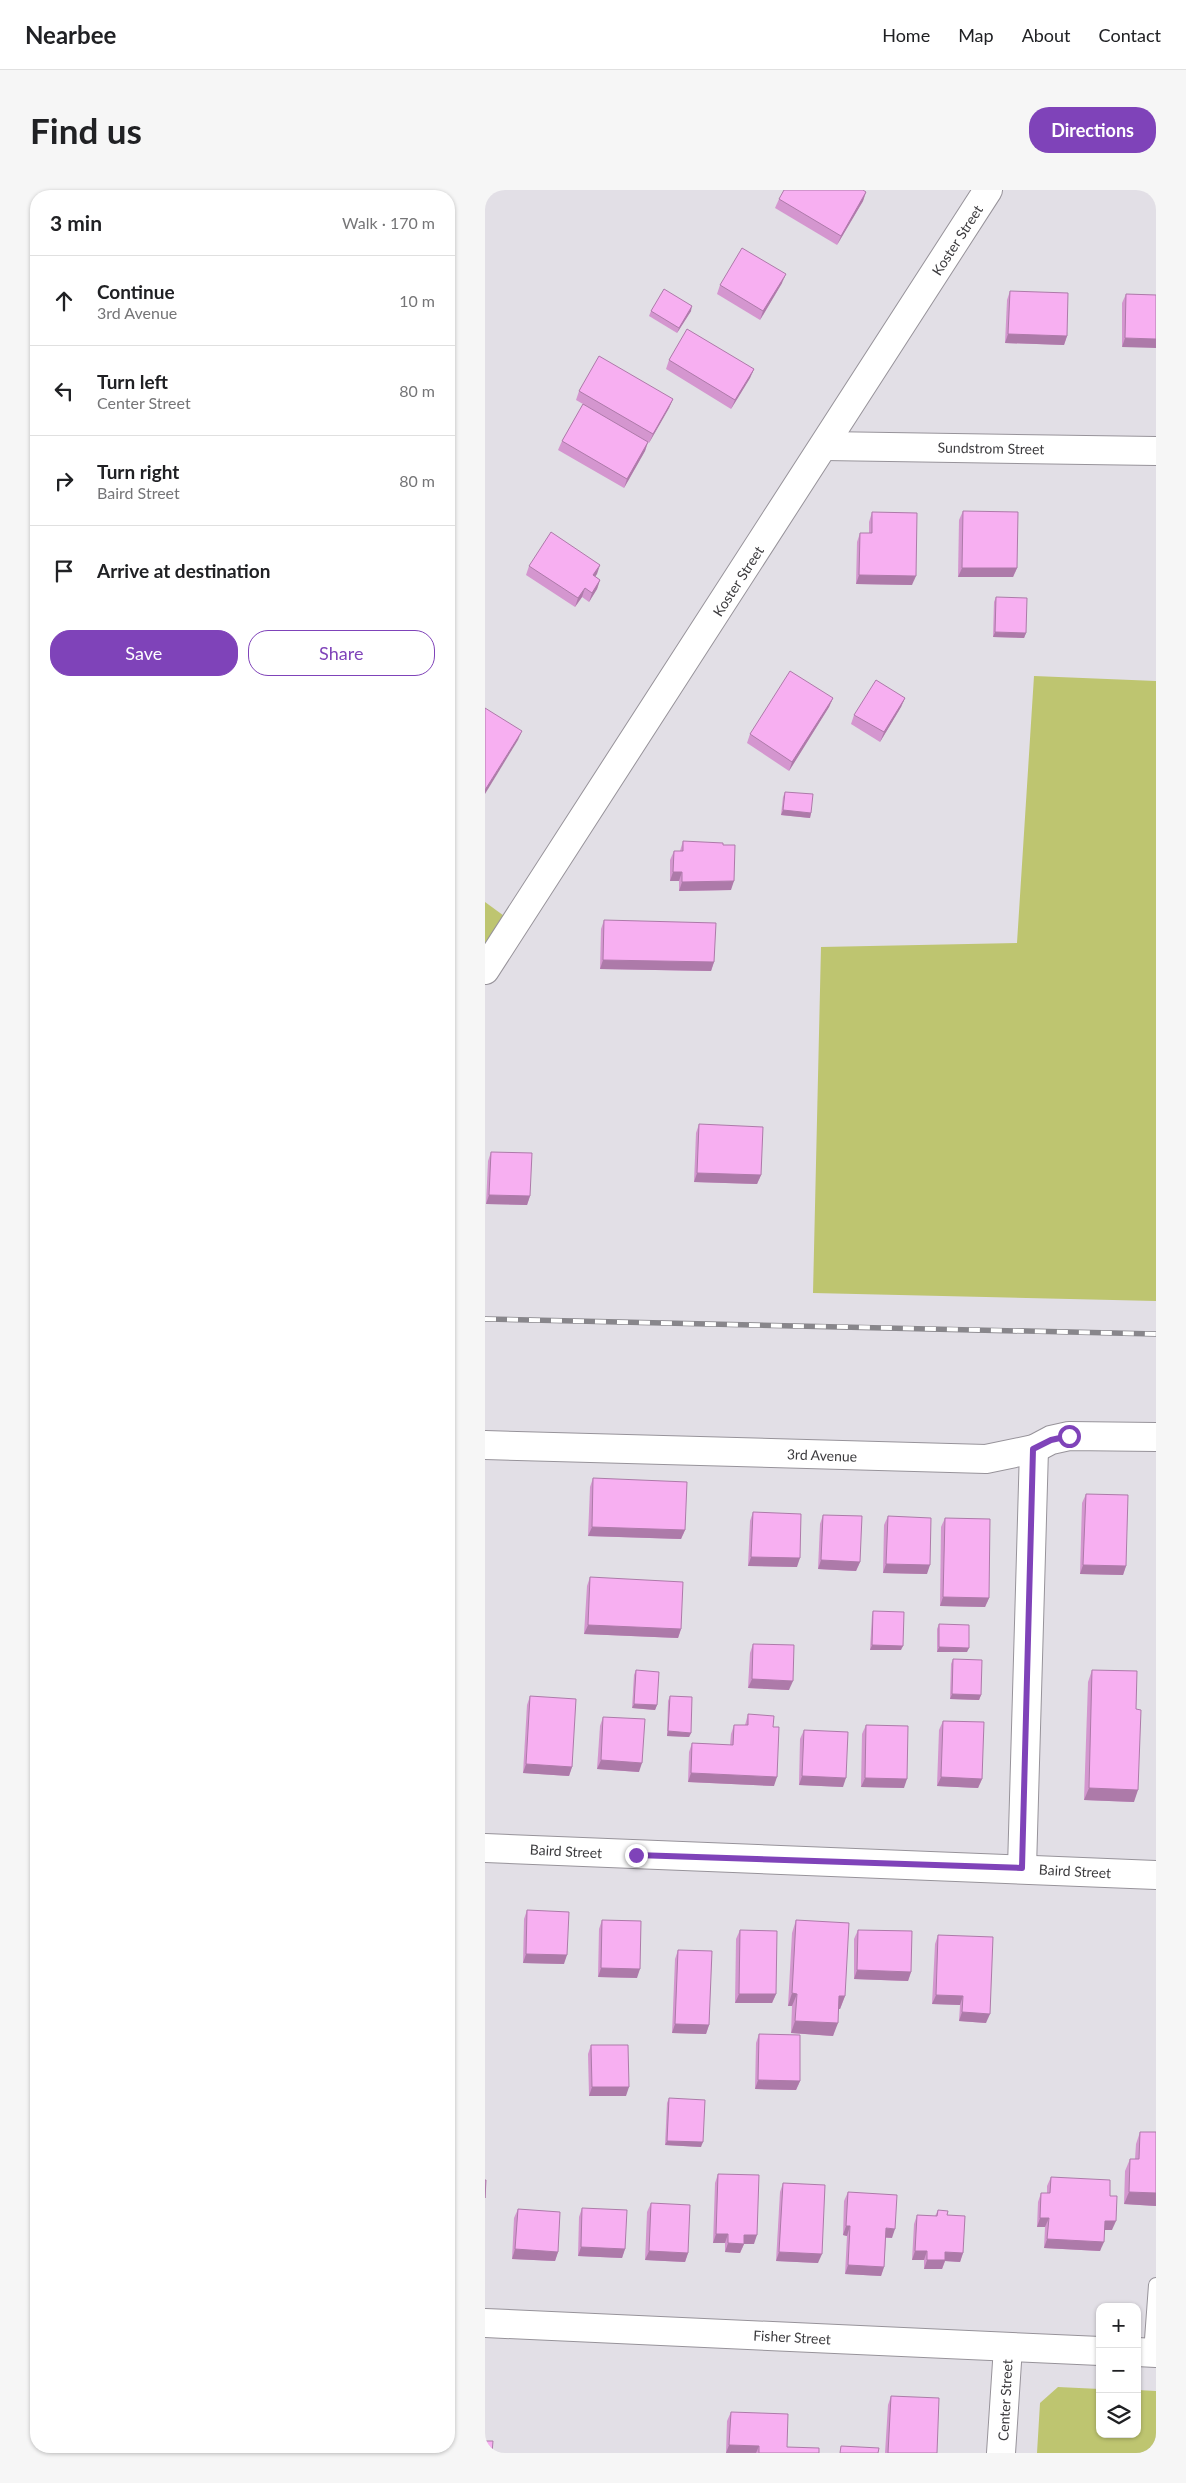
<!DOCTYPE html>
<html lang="en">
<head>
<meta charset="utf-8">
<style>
	body { margin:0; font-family:Lato,sans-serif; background:#f6f6f6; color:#202124 }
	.controls { position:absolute; right:15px; bottom:15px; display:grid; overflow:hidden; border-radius:10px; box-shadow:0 1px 4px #0004 }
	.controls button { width:45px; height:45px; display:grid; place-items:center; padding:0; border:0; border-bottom:1px solid #e0e0e0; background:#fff; color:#202124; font:25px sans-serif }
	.stop { position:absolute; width:15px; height:15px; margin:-11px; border:4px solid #7f43b9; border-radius:50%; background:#fff }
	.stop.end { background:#7f43b9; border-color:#fff; box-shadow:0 1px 5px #0008 }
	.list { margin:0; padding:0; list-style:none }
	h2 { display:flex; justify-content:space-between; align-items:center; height:65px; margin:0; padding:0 20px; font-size:21px }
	h2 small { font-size:16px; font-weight:400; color:#757577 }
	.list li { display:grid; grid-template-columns:32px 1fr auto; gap:15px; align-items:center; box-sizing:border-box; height:90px; padding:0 20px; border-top:1px solid #e0e0e0 }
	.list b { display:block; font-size:19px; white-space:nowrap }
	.list p { margin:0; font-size:16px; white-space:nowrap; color:#757577 }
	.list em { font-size:16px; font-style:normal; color:#757577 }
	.actions { display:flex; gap:10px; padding:15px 20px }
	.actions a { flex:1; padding:11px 0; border:1px solid #7f43b9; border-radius:20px; text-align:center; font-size:18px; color:#7f43b9 }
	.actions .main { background:#7f43b9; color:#fff }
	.icon { flex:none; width:28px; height:28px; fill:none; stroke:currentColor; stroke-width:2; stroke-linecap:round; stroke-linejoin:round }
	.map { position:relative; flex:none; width:671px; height:2263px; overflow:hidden; border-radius:20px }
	header { display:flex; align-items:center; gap:30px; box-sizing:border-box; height:70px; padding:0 25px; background:#fff; border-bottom:1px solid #e0e0e0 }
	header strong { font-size:24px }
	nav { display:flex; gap:28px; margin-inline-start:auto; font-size:18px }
	.intro { display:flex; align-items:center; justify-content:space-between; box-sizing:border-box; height:120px; padding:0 30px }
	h1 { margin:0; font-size:35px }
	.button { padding:12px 22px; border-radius:20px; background:#7f43b9; color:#fff; font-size:18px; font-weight:700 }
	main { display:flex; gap:30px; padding:0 30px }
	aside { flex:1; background:#fff; border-radius:20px; box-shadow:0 1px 4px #0004 }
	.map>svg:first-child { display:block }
</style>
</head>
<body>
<header>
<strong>Nearbee</strong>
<nav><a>Home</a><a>Map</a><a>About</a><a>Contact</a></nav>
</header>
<div class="intro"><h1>Find us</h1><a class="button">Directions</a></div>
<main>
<aside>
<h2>3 min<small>Walk · 170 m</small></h2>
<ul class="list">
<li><svg class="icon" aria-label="ahead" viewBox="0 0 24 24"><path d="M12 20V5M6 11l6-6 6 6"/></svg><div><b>Continue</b><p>3rd Avenue</p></div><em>10 m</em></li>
<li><svg class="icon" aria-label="left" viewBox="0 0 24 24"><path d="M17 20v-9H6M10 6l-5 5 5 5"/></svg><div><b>Turn left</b><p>Center Street</p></div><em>80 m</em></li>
<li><svg class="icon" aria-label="right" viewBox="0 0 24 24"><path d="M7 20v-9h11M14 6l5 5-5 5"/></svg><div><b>Turn right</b><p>Baird Street</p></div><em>80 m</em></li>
<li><svg class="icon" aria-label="arrive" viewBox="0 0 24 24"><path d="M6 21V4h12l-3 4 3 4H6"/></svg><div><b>Arrive at destination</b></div></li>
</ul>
<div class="actions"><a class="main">Save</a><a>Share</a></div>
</aside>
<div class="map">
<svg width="671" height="2263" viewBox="0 0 671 2263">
	<rect width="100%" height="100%" fill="#e2dfe6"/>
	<g fill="#bec570">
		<path d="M549,486L671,491V1111L328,1103L336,757L532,753Z"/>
		<path d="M0,712L30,734L0,780Z"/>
		<path d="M573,2197L615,2199V2244H652V2200L671,2201V2263H552L555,2213Z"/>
	</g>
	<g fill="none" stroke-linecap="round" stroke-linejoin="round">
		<defs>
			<path id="service" d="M666,2163L671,2095"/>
			<g id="minor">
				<path d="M340,256L671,261"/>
				<path d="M0,780L503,0"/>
				<path d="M0,1255L501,1269L549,1259L566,1250L584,1246L671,1247"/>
				<path d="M0,1658L671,1685"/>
				<path d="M537,1678L549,1259"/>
				<path d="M0,2133L615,2161"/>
				<path d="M652,2162L671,2163"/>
				<path d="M516,2263L523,2157"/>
			</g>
		</defs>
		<use href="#service" stroke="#97939a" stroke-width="16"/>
		<use href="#minor" stroke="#97939a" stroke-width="30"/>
		<use href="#service" stroke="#fff" stroke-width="14"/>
		<use href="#minor" stroke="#fff" stroke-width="28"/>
		<defs>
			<path id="rail" d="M0,1129L671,1144"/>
		</defs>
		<use href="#rail" stroke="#88868b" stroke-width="5.5"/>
		<use href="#rail" stroke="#fff" stroke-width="4" stroke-dasharray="11" stroke-linecap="butt"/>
	</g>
	<g fill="#d496cf">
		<path d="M381,2L378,11L352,55L290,18L294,9Z"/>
		<path d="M297,93L275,130L232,104L235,95Z"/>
		<path d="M525,101L582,146L579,155L520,153L522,110Z"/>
		<path d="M641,104L671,105L637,157V113Z"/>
		<path d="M166,121H206L192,143L164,126Z"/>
		<path d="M184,170L269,179L265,188L246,219L181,179Z"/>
		<path d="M94,201L188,209L184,218L164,253L163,252L160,261L139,298L73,260L77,251L98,214L91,210Z"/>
		<path d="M478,321L532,378L528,387H473L474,330Z"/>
		<path d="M387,322L427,395L371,394L372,352L375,343H384V332Z"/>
		<path d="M115,375L110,386L115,390L112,399L104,412L97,407L90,417L41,385L44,376Z"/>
		<path d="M511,407L541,443L539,448L508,447L509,412Z"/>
		<path d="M348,508L344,517L304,581L262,553L265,544Z"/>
		<path d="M420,508L416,517L395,552L366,534L369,525Z"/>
		<path d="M300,602L326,623L325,628L296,625L298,607Z"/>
		<path d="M198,651L246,700L194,701V691H185V670L189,661H195Z"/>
		<path d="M119,730L229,772L226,781L115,779L116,739Z"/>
		<path d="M214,934L276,985L272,994L209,992L211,943Z"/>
		<path d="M6,962L45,1006L42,1015L1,1014L3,971Z"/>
		<path d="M108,1288L200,1340L196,1349L103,1346L105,1297Z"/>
		<path d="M601,1304L641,1376L638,1385L595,1384L597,1313Z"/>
		<path d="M268,1322L312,1377L263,1376L265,1331Z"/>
		<path d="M338,1325L375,1372L371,1381L333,1379L335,1334Z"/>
		<path d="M403,1326L442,1384L398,1383L399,1335Z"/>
		<path d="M460,1328L504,1408L500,1417L455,1416L456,1337Z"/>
		<path d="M105,1387L196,1439L193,1448L99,1444L102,1396Z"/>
		<path d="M388,1421L416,1460H385L387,1425Z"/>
		<path d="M454,1434L482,1462H452V1439Z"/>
		<path d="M268,1454L304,1500L263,1498L265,1463Z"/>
		<path d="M468,1469L496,1505L494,1510L465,1509L466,1474Z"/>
		<path d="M151,1480L172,1515L170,1520L147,1518L149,1485Z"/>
		<path d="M607,1480L651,1519L649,1612L599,1610L603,1492Z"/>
		<path d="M45,1506L87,1577L84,1586L38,1583L42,1515Z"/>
		<path d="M185,1506L206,1543L204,1547L182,1546L183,1511Z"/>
		<path d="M263,1524L288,1537L289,1596L203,1592L204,1562L207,1553L245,1555L246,1544L249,1535H260Z"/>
		<path d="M118,1527L154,1582L112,1579L115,1536Z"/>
		<path d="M458,1531L497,1589L493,1598L452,1596L454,1540Z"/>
		<path d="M381,1535L419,1598L376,1597L377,1544Z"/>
		<path d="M319,1540L358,1597L314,1595L315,1549Z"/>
		<path d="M42,1720L79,1774L38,1773L39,1729Z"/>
		<path d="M117,1730L152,1788L113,1787L114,1739Z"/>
		<path d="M311,1730L360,1806L355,1819H354L348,1846L306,1843L307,1816H303L307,1743Z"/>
		<path d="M255,1740L291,1804L287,1813H250L251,1749Z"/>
		<path d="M373,1740L426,1782L423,1791L369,1789V1749Z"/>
		<path d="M453,1745L501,1833L474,1831L475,1815L447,1814L450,1754Z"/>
		<path d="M193,1760L224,1835L221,1844L187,1843L190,1769Z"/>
		<path d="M274,1844L315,1891L311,1900L270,1899L271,1853Z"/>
		<path d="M106,1855L141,1906H104L103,1864Z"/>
		<path d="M184,1908L216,1957L180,1955L182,1913Z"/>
		<path d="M655,1942H671V2016L639,2014L640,1981L645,1969H650L651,1954Z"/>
		<path d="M233,1984L269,2054H259L255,2063L240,2062V2053H228L230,1993Z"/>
		<path d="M566,1987L625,2006L627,2040H620L615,2061L559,2058L560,2037H552L553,2012L556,2003H562V1996Z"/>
		<path d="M298,1993L333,2073L291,2071L295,2002Z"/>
		<path d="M363,2002L407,2048H401L399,2077L396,2086L360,2084L362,2046L358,2045L359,2011Z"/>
		<path d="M166,2013L203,2063L200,2072L160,2070L162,2022Z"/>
		<path d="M97,2018L140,2059L137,2068L93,2066L94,2027Z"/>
		<path d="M33,2019L73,2062L70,2071L27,2069L29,2028Z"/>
		<path d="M453,2020L462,2025L478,2063L475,2072L460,2071L457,2079H439V2070H427L429,2034L432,2025L450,2026Z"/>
		<path d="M406,2206L452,2263H400L403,2215Z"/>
		<path d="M246,2222L302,2257L334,2263H241L242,2231Z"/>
	</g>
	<g fill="#ad7aa9">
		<path d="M381,2L378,11L352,55L356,46Z"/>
		<path d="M301,84L297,93L275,130L278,121Z"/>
		<path d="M207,116L206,121L192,143L194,138Z"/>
		<path d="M523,144L582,146L579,155L520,153Z"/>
		<path d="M640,148L671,149V158L637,157Z"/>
		<path d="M269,179L265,188L246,219L250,210Z"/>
		<path d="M188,209L184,218L164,253L168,244Z"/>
		<path d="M163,252L160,261L139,298L142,289Z"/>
		<path d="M115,375L112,384L105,394L108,385Z"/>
		<path d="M477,378H532L528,387H473Z"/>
		<path d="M374,385L431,386L427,395L371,394Z"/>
		<path d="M115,390L112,399L104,412L107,403Z"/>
		<path d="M100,398L97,407L90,417L93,408Z"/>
		<path d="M510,442L541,443L539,448L508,447Z"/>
		<path d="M348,508L344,517L304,581L307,572Z"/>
		<path d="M420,508L416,517L395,552L399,542Z"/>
		<path d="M37,541L33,550L0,604V600Z"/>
		<path d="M298,620L326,623L325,628L296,625Z"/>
		<path d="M188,682H197L194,691H185Z"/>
		<path d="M249,691L246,700L194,701L197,692Z"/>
		<path d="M118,770L229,772L226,781L115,779Z"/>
		<path d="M212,983L276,985L272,994L209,992Z"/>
		<path d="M4,1005L45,1006L42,1015L1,1014Z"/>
		<path d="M107,1337L200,1340L196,1349L103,1346Z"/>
		<path d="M266,1367L315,1368L312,1377L263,1376Z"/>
		<path d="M336,1370L375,1372L371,1381L333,1379Z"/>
		<path d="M401,1374L445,1375L442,1384L398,1383Z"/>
		<path d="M598,1375L641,1376L638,1385L595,1384Z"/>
		<path d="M458,1407L504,1408L500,1417L455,1416Z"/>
		<path d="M103,1435L196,1439L193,1448L99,1444Z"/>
		<path d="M387,1455L418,1456L416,1460H385Z"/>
		<path d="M454,1457L484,1458L482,1462H452Z"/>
		<path d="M267,1489L308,1491L304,1500L263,1498Z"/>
		<path d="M467,1504L496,1505L494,1510L465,1509Z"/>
		<path d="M149,1514L172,1515L170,1520L147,1518Z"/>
		<path d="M183,1541L206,1543L204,1547L182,1546Z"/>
		<path d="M116,1570L157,1573L154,1582L112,1579Z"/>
		<path d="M41,1574L87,1577L84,1586L38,1583Z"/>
		<path d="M206,1583L292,1587L289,1596L203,1592Z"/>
		<path d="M317,1586L361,1588L358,1597L314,1595Z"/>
		<path d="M456,1587L497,1589L493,1598L452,1596Z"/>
		<path d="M380,1588L422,1589L419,1598L376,1597Z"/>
		<path d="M604,1598L653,1600L649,1612L599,1610Z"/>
		<path d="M41,1764L82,1765L79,1774L38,1773Z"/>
		<path d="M116,1778L155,1779L152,1788L113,1787Z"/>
		<path d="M372,1780L426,1782L423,1791L369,1789Z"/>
		<path d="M307,1803L312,1804L307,1816H303Z"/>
		<path d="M254,1804H291L287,1813H250Z"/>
		<path d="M451,1805L478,1806L475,1815L447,1814Z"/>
		<path d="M354,1806H360L355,1819H350Z"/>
		<path d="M477,1822L505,1824L501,1833L474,1831Z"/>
		<path d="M310,1831L353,1833L348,1846L306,1843Z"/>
		<path d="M190,1834L224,1835L221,1844L187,1843Z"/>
		<path d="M273,1890L315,1891L311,1900L270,1899Z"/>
		<path d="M107,1897H144L141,1906H104Z"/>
		<path d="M182,1951L218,1952L216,1957L180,1955Z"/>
		<path d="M644,2002L671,2003V2016L639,2014Z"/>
		<path d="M555,2028H564L560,2037H552Z"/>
		<path d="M620,2031H631L627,2040H617Z"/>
		<path d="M361,2036H365L362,2046L358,2045Z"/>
		<path d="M401,2038L410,2039L407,2048L398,2047Z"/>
		<path d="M231,2044H243L240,2053H228Z"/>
		<path d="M259,2045H272L269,2054H255Z"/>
		<path d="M562,2049L619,2052L615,2061L559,2058Z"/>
		<path d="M243,2053L259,2054L255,2063L240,2062Z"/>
		<path d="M96,2057L140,2059L137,2068L93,2066Z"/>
		<path d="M30,2059L73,2062L70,2071L27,2069Z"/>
		<path d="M164,2061L203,2063L200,2072L160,2070Z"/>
		<path d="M430,2061H442L439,2070H427Z"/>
		<path d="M294,2062L337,2064L333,2073L291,2071Z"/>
		<path d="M460,2062L478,2063L475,2072L460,2071L457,2079H439L442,2070Z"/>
		<path d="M363,2075L399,2077L396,2086L360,2084Z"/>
		<path d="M244,2255L274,2256L271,2263H241Z"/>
	</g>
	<g fill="#f7aff1" stroke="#ad7aa9">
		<path d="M299,0H378L381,2L356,46L294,9Z"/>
		<path d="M257,58L301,84L278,121L235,95Z"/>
		<path d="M179,99L207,116L194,138L166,121Z"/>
		<path d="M525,101L583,103L582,146L523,144Z"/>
		<path d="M641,104L671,105V149L640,148Z"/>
		<path d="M202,139L269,179L250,210L184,170Z"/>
		<path d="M114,166L188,209L168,244L94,201Z"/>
		<path d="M98,214L163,252L142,289L77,251Z"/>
		<path d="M478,321L533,322L532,378H477Z"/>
		<path d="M387,322L432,323L431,386L374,385L375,343H387Z"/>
		<path d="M66,342L115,375L108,385L115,390L107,403L100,398L93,408L44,376Z"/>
		<path d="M511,407L542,408L541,443L510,442Z"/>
		<path d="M305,481L348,508L307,572L265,544Z"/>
		<path d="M391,490L420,508L399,542L369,525Z"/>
		<path d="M0,518L37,541L0,600Z"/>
		<path d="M300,602L328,604L326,623L298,620Z"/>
		<path d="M198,651L238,653V655H250L249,691L197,692V682H188L189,661H198Z"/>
		<path d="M119,730L231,733L229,772L118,770Z"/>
		<path d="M214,934L278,937L276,985L212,983Z"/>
		<path d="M6,962L47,963L45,1006L4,1005Z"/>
		<path d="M108,1288L202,1292L200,1340L107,1337Z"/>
		<path d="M601,1304L643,1305L641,1376L598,1375Z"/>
		<path d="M268,1322L316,1324L315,1368L266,1367Z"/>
		<path d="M338,1325L377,1326L375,1372L336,1370Z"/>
		<path d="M403,1326L446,1328L445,1375L401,1374Z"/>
		<path d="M460,1328L505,1329L504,1408L458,1407Z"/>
		<path d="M105,1387L198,1392L196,1439L103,1435Z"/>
		<path d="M388,1421L419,1422L418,1456L387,1455Z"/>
		<path d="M454,1434L484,1435V1458L454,1457Z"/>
		<path d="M268,1454L309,1455L308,1491L267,1489Z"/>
		<path d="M468,1469L497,1470L496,1505L467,1504Z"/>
		<path d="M151,1480L174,1482L172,1515L149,1514Z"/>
		<path d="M607,1480L652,1481L651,1519L656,1520L653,1600L604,1598Z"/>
		<path d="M45,1506L91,1509L87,1577L41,1574Z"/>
		<path d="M185,1506L207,1507L206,1543L183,1541Z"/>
		<path d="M263,1524L289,1526L288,1537H294L292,1587L206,1583L207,1553L248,1555L249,1535H263Z"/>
		<path d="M118,1527L160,1529L157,1573L116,1570Z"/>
		<path d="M458,1531L499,1532L497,1589L456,1587Z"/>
		<path d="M381,1535L423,1536L422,1589L380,1588Z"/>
		<path d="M319,1540L363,1542L361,1588L317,1586Z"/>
		<path d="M42,1720L84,1722L82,1765L41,1764Z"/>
		<path d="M117,1730L156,1731L155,1779L116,1778Z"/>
		<path d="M311,1730L364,1733L360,1806H354L353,1833L310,1831L312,1804L307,1803Z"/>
		<path d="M255,1740L292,1741L291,1804H254Z"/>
		<path d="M373,1740L427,1741L426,1782L372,1780Z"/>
		<path d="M453,1745L508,1747L505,1824L477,1822L478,1806L451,1805Z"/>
		<path d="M193,1760L227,1761L224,1835L190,1834Z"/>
		<path d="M274,1844L315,1845V1891L273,1890Z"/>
		<path d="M106,1855H143L144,1897H107Z"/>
		<path d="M184,1908L220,1910L218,1952L182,1951Z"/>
		<path d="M655,1942H671V2003L644,2002L645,1969H654Z"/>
		<path d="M233,1984L274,1985L272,2045H259V2054L243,2053V2044H231Z"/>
		<path d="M566,1987L625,1990V2006H632L631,2031H620L619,2052L562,2049L564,2028H555L556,2003H565Z"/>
		<path d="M0,1990H1L0,2008Z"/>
		<path d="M298,1993L340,1995L337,2064L294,2062Z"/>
		<path d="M363,2002L412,2005L410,2039L401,2038L399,2077L363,2075L365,2036H361Z"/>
		<path d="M166,2013L205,2015L203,2063L164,2061Z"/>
		<path d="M97,2018L142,2020L140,2059L96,2057Z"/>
		<path d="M33,2019L75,2022L73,2062L30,2059Z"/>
		<path d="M453,2020L463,2021L462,2025L480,2026L478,2063L460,2062V2070H442V2061H430L432,2025L452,2026Z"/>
		<path d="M406,2206L454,2208L452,2263H403Z"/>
		<path d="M246,2222L303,2224L302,2257L334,2258V2263H274V2256L244,2255Z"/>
		<path d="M0,2251H8L7,2263H0Z"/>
		<path d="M356,2256L394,2258L393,2263H355Z"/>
	</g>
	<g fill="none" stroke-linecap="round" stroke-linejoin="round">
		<path stroke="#7f43b9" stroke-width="6" d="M151,1665L537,1678L548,1259L566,1250L584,1246"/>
	</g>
	<g text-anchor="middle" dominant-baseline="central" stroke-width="4" stroke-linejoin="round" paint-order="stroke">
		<g font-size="14" fill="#3c3b3e" stroke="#fff">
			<text transform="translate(472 50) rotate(-57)">Koster Street</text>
			<text transform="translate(506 258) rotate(1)">Sundstrom Street</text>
			<text transform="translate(253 391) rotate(-57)">Koster Street</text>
			<text transform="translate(337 1265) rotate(2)">3rd Avenue</text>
			<text transform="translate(81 1661) rotate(3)">Baird Street</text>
			<text transform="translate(590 1681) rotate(3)">Baird Street</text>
			<text transform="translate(307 2147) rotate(3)">Fisher Street</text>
			<text transform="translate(520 2210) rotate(-87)">Center Street</text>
		</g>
	</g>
</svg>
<div class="controls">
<button>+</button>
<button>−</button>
<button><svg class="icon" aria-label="layers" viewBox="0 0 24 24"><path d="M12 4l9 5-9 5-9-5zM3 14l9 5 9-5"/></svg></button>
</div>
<div class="stop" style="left:584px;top:1246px"></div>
<div class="stop end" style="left:151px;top:1665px"></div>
</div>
</main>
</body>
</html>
